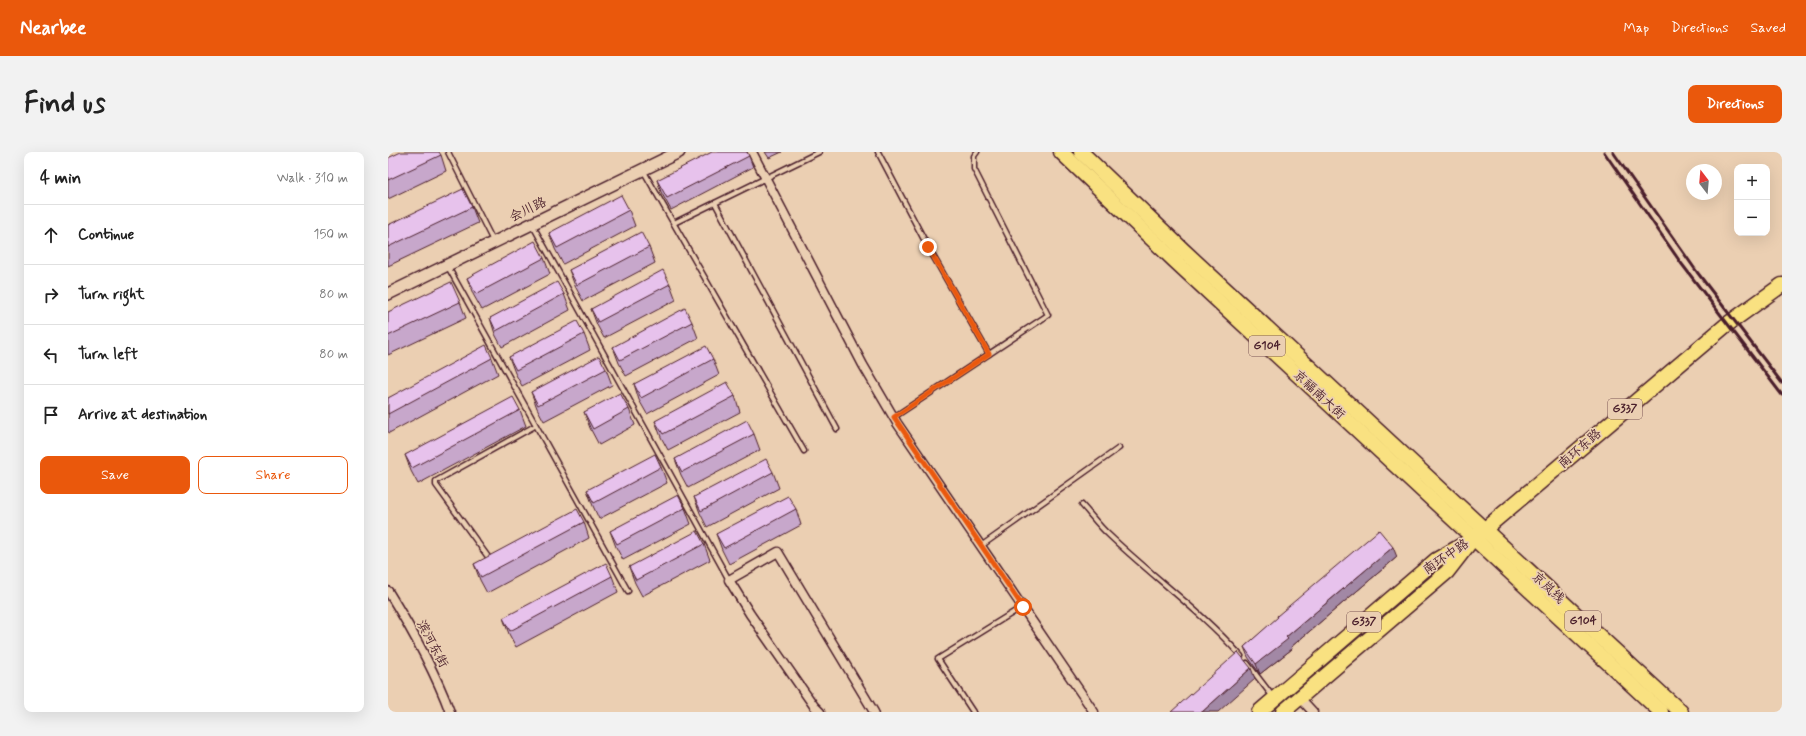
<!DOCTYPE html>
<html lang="en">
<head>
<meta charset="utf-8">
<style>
	body { margin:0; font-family:Mynerve,"LXGW WenKai TC",sans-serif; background:#f2f2f2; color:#222 }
	.controls { position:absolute; right:12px; top:12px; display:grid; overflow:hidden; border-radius:8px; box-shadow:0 4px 16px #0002 }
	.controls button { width:36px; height:36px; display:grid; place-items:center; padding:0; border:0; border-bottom:1px solid #e0e0e0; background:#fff; color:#222; font:20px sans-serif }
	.compass { position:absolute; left:1298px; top:12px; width:36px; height:36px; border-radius:50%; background:#fff; box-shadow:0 4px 16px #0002; rotate:344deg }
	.stop { position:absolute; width:12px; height:12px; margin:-9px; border:3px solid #ea580c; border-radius:50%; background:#fff }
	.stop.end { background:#ea580c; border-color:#fff; box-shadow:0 1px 4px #0008 }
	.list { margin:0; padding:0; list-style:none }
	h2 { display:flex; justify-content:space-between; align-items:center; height:52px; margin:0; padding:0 16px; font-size:17px }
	h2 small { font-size:13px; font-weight:400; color:#767676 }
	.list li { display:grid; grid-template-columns:26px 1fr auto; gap:12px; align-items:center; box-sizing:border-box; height:60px; padding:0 16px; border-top:1px solid #e0e0e0 }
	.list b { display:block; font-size:15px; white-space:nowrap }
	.list em { font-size:13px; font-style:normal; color:#767676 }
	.actions { display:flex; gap:8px; padding:12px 16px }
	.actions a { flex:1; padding:9px 0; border:1px solid #ea580c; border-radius:8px; text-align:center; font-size:14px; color:#ea580c }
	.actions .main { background:#ea580c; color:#fff }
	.icon { flex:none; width:22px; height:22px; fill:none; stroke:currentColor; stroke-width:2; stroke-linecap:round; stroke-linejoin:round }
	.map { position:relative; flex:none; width:1394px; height:560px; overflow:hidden; border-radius:8px }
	header { display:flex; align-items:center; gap:24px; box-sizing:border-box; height:56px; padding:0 20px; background:#ea580c; color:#fff }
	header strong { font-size:19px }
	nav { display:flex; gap:22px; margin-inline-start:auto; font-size:14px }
	.intro { display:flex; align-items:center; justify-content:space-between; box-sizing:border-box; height:96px; padding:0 24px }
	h1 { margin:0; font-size:28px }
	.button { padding:10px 18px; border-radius:8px; background:#ea580c; color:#fff; font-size:14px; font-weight:700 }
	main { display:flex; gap:24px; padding:0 24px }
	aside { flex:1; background:#fff; border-radius:8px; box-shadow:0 4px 16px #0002 }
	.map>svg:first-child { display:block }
</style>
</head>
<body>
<header>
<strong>Nearbee</strong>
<nav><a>Map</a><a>Directions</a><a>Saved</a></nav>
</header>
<div class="intro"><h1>Find us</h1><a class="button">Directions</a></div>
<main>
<aside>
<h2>4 min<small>Walk · 310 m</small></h2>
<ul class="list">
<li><svg class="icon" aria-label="ahead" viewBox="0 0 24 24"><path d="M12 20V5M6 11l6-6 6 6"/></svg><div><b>Continue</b></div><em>150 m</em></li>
<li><svg class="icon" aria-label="right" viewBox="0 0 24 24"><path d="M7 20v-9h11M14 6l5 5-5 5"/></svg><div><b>Turn right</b></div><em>80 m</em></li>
<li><svg class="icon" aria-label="left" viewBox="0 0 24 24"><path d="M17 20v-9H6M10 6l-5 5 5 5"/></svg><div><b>Turn left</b></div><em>80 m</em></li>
<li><svg class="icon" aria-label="arrive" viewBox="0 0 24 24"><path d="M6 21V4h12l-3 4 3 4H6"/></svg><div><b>Arrive at destination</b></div></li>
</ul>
<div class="actions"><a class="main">Save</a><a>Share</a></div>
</aside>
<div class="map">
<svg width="1394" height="560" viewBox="0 0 1394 560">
	<rect width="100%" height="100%" fill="#ebcfb2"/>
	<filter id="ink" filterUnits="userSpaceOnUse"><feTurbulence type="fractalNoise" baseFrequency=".025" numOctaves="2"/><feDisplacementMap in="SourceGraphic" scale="8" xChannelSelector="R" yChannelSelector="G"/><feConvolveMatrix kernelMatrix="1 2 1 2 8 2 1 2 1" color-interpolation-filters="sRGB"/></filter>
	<g filter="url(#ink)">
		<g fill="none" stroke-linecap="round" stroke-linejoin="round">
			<defs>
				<g id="service">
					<path d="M60,0L105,89"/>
					<path d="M490,0L540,95L601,202"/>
					<path d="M255,18L416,299"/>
					<path d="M327,51L449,277"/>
					<path d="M286,71L431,0"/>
					<path d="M144,72L341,428"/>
					<path d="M59,113L240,439"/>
					<path d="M506,265L660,163L586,17V4L589,0"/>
					<path d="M694,353C703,363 711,374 721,383C764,424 813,459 853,504"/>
					<path d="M593,394L731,296"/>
					<path d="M103,409L48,333V329L145,275"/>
					<path d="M859,511L885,545"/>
					<path d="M585,560L550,507L634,455"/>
				</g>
				<g id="minor">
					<path d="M364,0L475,213L509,271L706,560"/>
					<path d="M0,439C24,478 46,517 62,560"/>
					<path d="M912,546L925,560"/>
					<path d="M432,560L426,554L362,462L341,428L390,400L486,560"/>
				</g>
				<path id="tertiary" d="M0,142L291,0"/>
				<g id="trunk">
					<path d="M673,0L786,108L1273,560"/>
					<path d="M693,0L795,98L1293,560"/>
					<path d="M871,560L1048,408L1085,387L1337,174L1394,133"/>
					<path d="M895,560L1059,420L1080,393"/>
				</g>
			</defs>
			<use href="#service" stroke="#4a1f2b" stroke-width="7"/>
			<use href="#minor" stroke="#4a1f2b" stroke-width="11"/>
			<use href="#tertiary" stroke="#4a1f2b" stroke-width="14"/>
			<use href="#trunk" stroke="#4a1f2b" stroke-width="17"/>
			<use href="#service" stroke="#ebcfb2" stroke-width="4"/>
			<use href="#minor" stroke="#ebcfb2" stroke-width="8"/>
			<use href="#tertiary" stroke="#ebcfb2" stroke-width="11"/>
			<use href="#trunk" stroke="#f9e181" stroke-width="14"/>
			<g stroke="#4a1f2b" stroke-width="3">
				<path d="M1216,0L1293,111L1394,243"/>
				<path d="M1225,0L1309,120L1394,231"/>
			</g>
		</g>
		<g fill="#c7a7cb" stroke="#4a1f2b">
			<path d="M377,0H394L381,6Z"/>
			<path d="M53,3L58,19L0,47V6Z"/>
			<path d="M361,4L365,15L283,58L273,40L269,28Z"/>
			<path d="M84,55L90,71L0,114V73Z"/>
			<path d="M241,58L247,74L175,112L167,97L161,81Z"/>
			<path d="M261,95L267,111L195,149L187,134L181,118Z"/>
			<path d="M156,106L162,122L94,158L85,142L79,126Z"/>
			<path d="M282,132L288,148L216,186L209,173L203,157Z"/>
			<path d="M176,142L182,158L114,195L107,182L102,166Z"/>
			<path d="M72,150L78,166L0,203V160Z"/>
			<path d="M304,170L310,186L238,224L231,211L225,195Z"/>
			<path d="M196,182L202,198L134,234L127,221L121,205Z"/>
			<path d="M104,206L110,222L1,281L0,279V246Z"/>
			<path d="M325,207L331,223L259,262L251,248L246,232Z"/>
			<path d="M218,217L224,233L156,269L149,256L143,240Z"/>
			<path d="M347,244L352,260L280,298L273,285L267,269Z"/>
			<path d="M241,257L247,273L211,293L202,276L196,260Z"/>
			<path d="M132,258L138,274L30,332L23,319L17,303Z"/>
			<path d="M366,282L372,298L300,336L293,323L287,307Z"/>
			<path d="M273,315L279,331L211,367L205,354L199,338Z"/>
			<path d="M385,320L391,336L319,375L312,361L306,345Z"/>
			<path d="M297,356L303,372L235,408L228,395L222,379Z"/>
			<path d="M408,357L413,373L341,412L334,398L328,382Z"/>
			<path d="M196,370L201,386L99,441L92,428L86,412Z"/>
			<path d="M316,392L322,408L254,444L247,431L241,415Z"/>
			<path d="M1009,405L903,495L904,497L872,522L860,505L856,495L890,466L889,464Z"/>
			<path d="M224,424L230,440L128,495L121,482L115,466Z"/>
		</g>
		<g fill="#a288a5" stroke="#4a1f2b">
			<path d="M1005,395L1009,405L903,495L904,497L872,522L868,512L898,485Z"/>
			<path d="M863,516L867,527L830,560H814Z"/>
		</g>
		<g fill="#e7c2ec" stroke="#4a1f2b">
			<path d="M13,0H51L53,3L0,28V6Z"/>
			<path d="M324,0H359L361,4L279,46L269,28Z"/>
			<path d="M75,37L84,55L0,95V73Z"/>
			<path d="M233,43L241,58L169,96L161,81Z"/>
			<path d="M253,80L261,95L189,133L181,118Z"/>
			<path d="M147,89L156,106L88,142L79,126Z"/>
			<path d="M275,118L282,132L210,170L203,157Z"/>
			<path d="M63,130L72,150L0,184V160Z"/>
			<path d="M169,130L176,142L108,179L102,166Z"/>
			<path d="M297,156L304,170L232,208L225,195Z"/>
			<path d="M189,169L196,182L128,218L121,205Z"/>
			<path d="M98,193L104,206L0,262V246Z"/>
			<path d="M318,194L325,207L253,246L246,232Z"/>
			<path d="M211,204L218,217L150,253L143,240Z"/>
			<path d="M339,230L347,244L275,282L267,269Z"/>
			<path d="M232,241L241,257L205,277L196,260Z"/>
			<path d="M125,245L132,258L24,316L17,303Z"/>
			<path d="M359,268L366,282L294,320L287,307Z"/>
			<path d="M267,302L273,315L206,351L199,338Z"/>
			<path d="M378,307L385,320L313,359L306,345Z"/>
			<path d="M290,343L297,356L229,392L222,379Z"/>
			<path d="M400,344L408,357L336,396L328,382Z"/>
			<path d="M189,357L196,370L93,425L86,412Z"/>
			<path d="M991,378L1005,395L898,485L900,487L868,512L856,495L890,465L889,464Z"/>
			<path d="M309,379L316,392L248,428L241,415Z"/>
			<path d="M218,411L224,424L122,479L115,466Z"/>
			<path d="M850,500L863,516L814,560H783Z"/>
		</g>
	</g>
	<g fill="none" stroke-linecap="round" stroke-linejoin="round" filter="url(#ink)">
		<path stroke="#ea580c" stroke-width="5" d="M540,95L601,202L506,265L635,455"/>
	</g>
	<g text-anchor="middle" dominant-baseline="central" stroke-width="3.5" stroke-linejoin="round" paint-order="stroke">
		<g fill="#ebcfb2" stroke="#7a5454" stroke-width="1">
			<rect x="861" y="184" width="36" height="20" rx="3"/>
			<rect x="1220" y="247" width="34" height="20" rx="3"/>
			<rect x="1177" y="459" width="36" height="20" rx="3"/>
			<rect x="959" y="460" width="34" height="20" rx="3"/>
		</g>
		<g font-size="12" font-weight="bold" fill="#4a1f2b">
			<text x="879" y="194">G104</text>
			<text x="1237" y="257">G337</text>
			<text x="1195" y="469">G104</text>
			<text x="976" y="470">G337</text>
		</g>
		<g font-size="13" fill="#4a1f2b" stroke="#ebcfb2">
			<text transform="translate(140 58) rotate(-26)">会川路</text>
			<text transform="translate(931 243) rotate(43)">京福南大街</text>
			<text transform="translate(1192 297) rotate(-41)">南环东路</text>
			<text transform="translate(1058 405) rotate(-34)">南环中路</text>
			<text transform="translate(1160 436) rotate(43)">京岚线</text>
			<text transform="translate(44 492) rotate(62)">滨河东街</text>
		</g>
	</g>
</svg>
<div class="controls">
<button>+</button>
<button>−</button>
</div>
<svg class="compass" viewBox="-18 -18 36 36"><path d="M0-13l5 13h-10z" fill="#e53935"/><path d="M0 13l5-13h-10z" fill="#767676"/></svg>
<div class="stop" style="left:635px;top:455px"></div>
<div class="stop end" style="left:540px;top:95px"></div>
</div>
</main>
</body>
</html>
